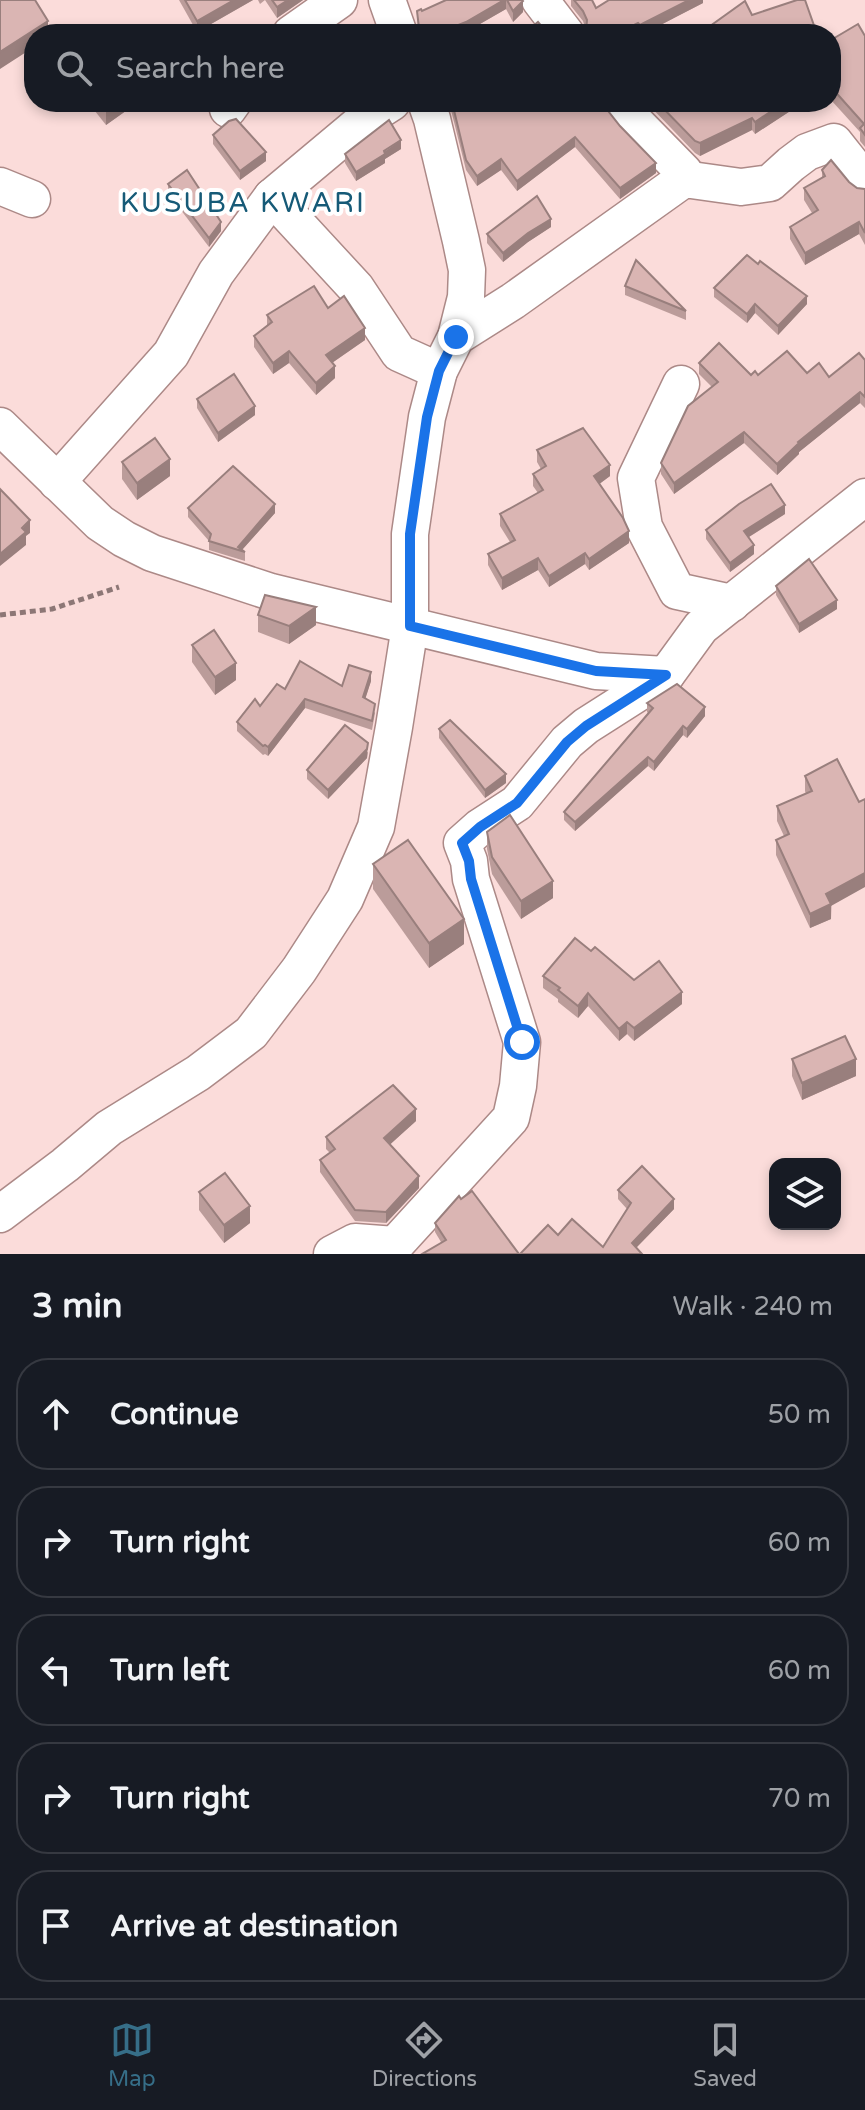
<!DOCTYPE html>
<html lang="en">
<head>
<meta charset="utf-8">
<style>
	body { margin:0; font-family:"Varela Round",sans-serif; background:#242831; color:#f1f3f6 }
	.controls { position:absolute; right:24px; bottom:24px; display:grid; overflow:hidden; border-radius:16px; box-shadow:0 4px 12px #0003 }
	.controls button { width:72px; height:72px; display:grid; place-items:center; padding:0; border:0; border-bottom:2px solid #363941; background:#171b24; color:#f1f3f6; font:40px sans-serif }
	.stop { position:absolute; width:24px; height:24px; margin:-18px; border:6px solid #1a73e8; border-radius:50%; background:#fff }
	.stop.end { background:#1a73e8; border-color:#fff; box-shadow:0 2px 8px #0008 }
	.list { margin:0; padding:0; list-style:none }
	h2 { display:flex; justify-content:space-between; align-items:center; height:104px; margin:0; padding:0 32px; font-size:34px }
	h2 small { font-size:26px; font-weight:400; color:#9ea1a6 }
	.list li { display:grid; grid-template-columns:52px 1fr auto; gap:24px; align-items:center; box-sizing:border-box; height:112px; margin:0 16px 16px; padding:0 16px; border:2px solid #363941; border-radius:32px }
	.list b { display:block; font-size:30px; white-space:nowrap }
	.list em { font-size:26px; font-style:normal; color:#9ea1a6 }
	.icon { flex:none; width:44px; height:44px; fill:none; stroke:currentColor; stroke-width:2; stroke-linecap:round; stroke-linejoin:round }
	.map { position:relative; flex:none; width:865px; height:1254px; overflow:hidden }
	.search { position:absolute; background:#171b24; box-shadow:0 4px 12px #0003; left:24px; right:24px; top:24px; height:88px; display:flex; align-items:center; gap:20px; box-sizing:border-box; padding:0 28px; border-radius:32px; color:#9ea1a6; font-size:30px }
	.sheet { height:744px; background:#171b24 }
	nav { display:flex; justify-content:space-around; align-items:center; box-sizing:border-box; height:112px; border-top:2px solid #363941; background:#171b24; font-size:22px; color:#9ea1a6 }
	nav a { display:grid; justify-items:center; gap:4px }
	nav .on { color:#366e88 }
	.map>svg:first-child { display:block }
</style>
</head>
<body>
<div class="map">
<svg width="865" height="1254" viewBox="0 0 865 1254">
	<rect width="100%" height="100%" fill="#fbdcda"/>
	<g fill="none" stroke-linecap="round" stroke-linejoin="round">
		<defs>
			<g id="minor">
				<path d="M387,0L399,34"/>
				<path d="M540,0L566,34"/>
				<path d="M291,34L339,0"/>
				<path d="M619,102L635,122L684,172V179"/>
				<path d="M228,109L233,102"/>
				<path d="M0,186L32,199"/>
				<path d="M272,197L356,288L399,353L439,371"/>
				<path d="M456,337L513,301L684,179L741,187L770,183L791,164L807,152L834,142L865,181"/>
				<path d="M681,384L636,478L644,527L677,591L732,603"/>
				<path d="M0,426L100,523L124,539L152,553L271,592L596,671L666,675"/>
				<path d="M57,482L171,354L216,273L272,197L364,120L392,102"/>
				<path d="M0,1214L65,1165L109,1128L198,1073L251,1033L299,970L345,899L376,827L394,727L410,626V534L427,417L439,371L456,337L466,297L467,270L461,241L432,119L426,102"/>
				<path d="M332,1254L355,1242L395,1245L511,1118L518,1086L522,1042L471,879L469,861L462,843L480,827L517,803L567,742L586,726L666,675L701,627L865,497"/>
			</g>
		</defs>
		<use href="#minor" stroke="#ac8987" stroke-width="39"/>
		<path stroke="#8d7776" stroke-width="5" stroke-dasharray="6 4" stroke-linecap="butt" d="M0,615L52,609L119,587"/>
		<use href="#minor" stroke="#fff" stroke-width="36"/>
	</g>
	<g fill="#bb9c9a">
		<path d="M179,0H253L197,32Z"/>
		<path d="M258,0H303L277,18L265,0L260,4Z"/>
		<path d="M446,0H522L523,12L513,22L506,9L466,32L418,31L417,11H422Z"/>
		<path d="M571,0H592L596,8L703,0V3L643,34H639L638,33L586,31L583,21L571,6Z"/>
		<path d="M865,36V147L860,141V132L831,100V40Z"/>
		<path d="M91,102H137V103L106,125L91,106Z"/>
		<path d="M448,102H601L656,173L620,199L575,147L517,191L501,170L477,186L466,170L452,114Z"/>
		<path d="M646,102H804L755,134L752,130L700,156L695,153Z"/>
		<path d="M213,135L266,161L240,180L213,144Z"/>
		<path d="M401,149L385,159V163L356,181L345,163V154Z"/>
		<path d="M822,170L849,182L857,188L865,189V245L859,234L805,265L790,239V227L812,213L804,200V188L822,178Z"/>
		<path d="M168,184L221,231L209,247L168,193Z"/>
		<path d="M551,227L528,242L503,262L487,243V234Z"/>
		<path d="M625,286L686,311V320L625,295Z"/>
		<path d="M714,288L807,304L778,335L755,313L747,323L714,297Z"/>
		<path d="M267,315L365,340L332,363L335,378L316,395L289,363L273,374L254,347V336L267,326Z"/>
		<path d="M865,360V408L860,403L799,452V454L777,475L744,443L674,494L661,474V463L712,387L699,374V363L751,375L807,373L829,377Z"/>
		<path d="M197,399L255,415L218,442L197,408Z"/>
		<path d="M537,450L610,476L599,484L629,543L589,570L585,564L549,587L538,570L502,590L488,565V554L510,542L500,526V514L538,493L533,486V474L541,469L537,462Z"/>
		<path d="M122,462L170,476L137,500L122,479Z"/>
		<path d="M188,508L275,513L242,550L245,552V561L209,550V541L188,517Z"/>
		<path d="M785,514L749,537L754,554L730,572L706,539V530Z"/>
		<path d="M776,586L837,609L799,633L776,595Z"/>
		<path d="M258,615L316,625L289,644L258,632Z"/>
		<path d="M192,645L236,680L215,695L192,662Z"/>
		<path d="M371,681L365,699L375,713L372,730L305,708L268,756L265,754L263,755L237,731V722L260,706L342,686Z"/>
		<path d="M647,703L705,716L687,738L683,735L654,771L648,766L575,831L564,820V812L648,713L647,712Z"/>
		<path d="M439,729L506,783L485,798L439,738Z"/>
		<path d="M368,752L367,758L328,799L307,779V770Z"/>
		<path d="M837,759L831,919L810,928L776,855V840L784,836L777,821V806L806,794L805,791V776Z"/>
		<path d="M487,832L553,898L521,919L492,874L487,849Z"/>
		<path d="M373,864L464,944L429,968L373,889Z"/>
		<path d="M591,951L634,980L682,1004L634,1041L627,1034L619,1041L588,1006L578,1018L558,1002V999L543,988V976Z"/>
		<path d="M792,1059L856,1076L802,1100L792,1076Z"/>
		<path d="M416,1121L390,1144L419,1188L386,1223L355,1221L320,1172V1160L330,1153L326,1149V1137Z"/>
		<path d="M618,1190L674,1209L636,1248L520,1254L558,1235L603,1247L627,1209L618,1199Z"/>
		<path d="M199,1192L250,1223L224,1243L199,1210Z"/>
		<path d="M435,1223L519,1254L441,1242L435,1232Z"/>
	</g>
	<g fill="#997f7d">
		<path d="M234,0H253L197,32V21Z"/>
		<path d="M288,0H303L277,18V7Z"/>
		<path d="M504,0H506V9L466,32L462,34H448V29Z"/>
		<path d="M689,0H703V3L643,34H640V25Z"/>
		<path d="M523,1V12L513,22V11Z"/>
		<path d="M48,21V34H34V47L0,69V52Z"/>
		<path d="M638,23V33L616,34Z"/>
		<path d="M115,102L137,103L106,125V108Z"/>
		<path d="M785,102H804L755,134V122Z"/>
		<path d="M752,118V130L700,156V143Z"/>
		<path d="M575,137V147L517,191V181Z"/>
		<path d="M401,140V149L385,159V163L356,181V172Z"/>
		<path d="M266,152V161L240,180V171Z"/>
		<path d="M501,159V170L477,186V176Z"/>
		<path d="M656,163V173L620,199V188Z"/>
		<path d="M551,219V227L528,242L503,262V253L528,233Z"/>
		<path d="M221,222V231L209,247V238Z"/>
		<path d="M859,222V234L805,265V253Z"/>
		<path d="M807,296V304L778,335V326Z"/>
		<path d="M755,304V313L747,323V314Z"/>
		<path d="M365,328V340L326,367V355Z"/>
		<path d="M289,351V363L273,374V363Z"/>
		<path d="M335,366V378L316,395V383Z"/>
		<path d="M860,392V403L799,452V454L777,475V464L798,442Z"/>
		<path d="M255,406V415L218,442V433Z"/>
		<path d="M744,432V443L674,494V483Z"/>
		<path d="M170,459V476L137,500V483Z"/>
		<path d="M610,465V476L594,488V476Z"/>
		<path d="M275,504V513L241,551L238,547Z"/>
		<path d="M785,505V514L744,540V531Z"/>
		<path d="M30,520V533L26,536V545L0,566V554Z"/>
		<path d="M629,531V543L589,570V559Z"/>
		<path d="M754,545V554L730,572V563Z"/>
		<path d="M585,553V564L549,587V576Z"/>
		<path d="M538,558V570L502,590V578Z"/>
		<path d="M837,600V609L799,633V624Z"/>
		<path d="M316,607V625L289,644V626Z"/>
		<path d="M236,663V680L215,695V677Z"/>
		<path d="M371,672V681L363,706V697Z"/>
		<path d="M305,699V708L268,756V747Z"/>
		<path d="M705,707V716L687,738V729Z"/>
		<path d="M683,726V735L654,771V762Z"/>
		<path d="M368,743L367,758L328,799V790Z"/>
		<path d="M648,757V766L575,831V822Z"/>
		<path d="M506,774V783L485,798V790Z"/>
		<path d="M865,873V887L831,906V919L810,928V914L826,894Z"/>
		<path d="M553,881V898L521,919V901Z"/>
		<path d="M464,919V944L429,968V943Z"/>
		<path d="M682,992V1004L634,1041V1028Z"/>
		<path d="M588,993V1006L578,1018V1006Z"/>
		<path d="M627,1022V1034L619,1041V1029Z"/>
		<path d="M856,1059V1076L802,1100V1083Z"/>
		<path d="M416,1109V1121L384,1150V1138Z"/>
		<path d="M419,1176V1188L386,1223V1212Z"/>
		<path d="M674,1199V1209L632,1252V1243Z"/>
		<path d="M250,1206V1223L224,1243V1225Z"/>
	</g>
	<g fill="#dab5b3" stroke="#997f7d" stroke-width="2">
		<path d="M0,0H35L48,21L0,52Z"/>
		<path d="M185,0H234L197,21Z"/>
		<path d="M272,0H288L277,7Z"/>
		<path d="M446,0H504L466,22L448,29L451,34H417L419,28L417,11L421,9L422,11Z"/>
		<path d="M507,0H522L523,1L513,11Z"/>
		<path d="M574,0H592L596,8L609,0H689L640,25L638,23L616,34H583L586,31L587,20L583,11Z"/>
		<path d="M797,0H805L817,34H699L745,1L752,15Z"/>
		<path d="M538,22L548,34H527L526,32Z"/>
		<path d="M858,24L865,36V135L860,128L864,124L831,87V40Z"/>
		<path d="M102,102H115L106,108Z"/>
		<path d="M452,102H601L620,126L656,163L620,188L575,137L517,181L501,159L477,176L466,160Z"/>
		<path d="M657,102H785L755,122L752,118L700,143L695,141Z"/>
		<path d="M236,119L266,152L240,171L213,135L229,121Z"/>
		<path d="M389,120L401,140L384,151L385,154L356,172L345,154Z"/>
		<path d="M831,160L849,182L857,188L865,189V233L859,222L805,253L790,227L818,210L804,188L825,176L822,170Z"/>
		<path d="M187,170L221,222L209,238L168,184Z"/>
		<path d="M537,196L551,219L528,233L503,253L487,234Z"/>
		<path d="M747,255L758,264L760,261L807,296L778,326L755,304L747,314L714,288Z"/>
		<path d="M636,260L686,311L625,286Z"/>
		<path d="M314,286L328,308L344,296L365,328L326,355L335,366L316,383L289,351L273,363L254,336L272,322L267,315Z"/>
		<path d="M719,343L751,375L755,371L758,375L787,351L807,373L819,363L829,377L859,353L865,360V397L860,392L798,442L799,443L777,464L744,432L674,483L661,463L688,406L718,382L699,363Z"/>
		<path d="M234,374L255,406L218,433L197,399Z"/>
		<path d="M583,428L610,465L594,476L623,518L629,531L589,559L585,553L549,576L538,558L502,578L488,554L515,540L500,514L543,490L533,474L546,466L537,450Z"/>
		<path d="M155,438L170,459L137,483L122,462Z"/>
		<path d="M233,466L275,504L238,547L245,552L209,541L211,534L188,508Z"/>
		<path d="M771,484L785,505L744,531L754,545L730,563L706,530L739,504Z"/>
		<path d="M0,489L30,520L22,528L26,532L0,554Z"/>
		<path d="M809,559L837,600L799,624L776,586Z"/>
		<path d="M265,595L316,607L289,626L258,615Z"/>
		<path d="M214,630L236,663L215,677L192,645Z"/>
		<path d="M300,661L342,686L349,665L371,672L363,697L375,704L372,721L305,699L268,747L265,745L263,746L237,722L255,699L260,706L277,684L285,689Z"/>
		<path d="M677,684L705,707L687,729L683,726L654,762L648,757L575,822L564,812L653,708L647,703Z"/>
		<path d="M450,720L506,774L485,790L439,729Z"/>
		<path d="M345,725L368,743L367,749L328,790L307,770Z"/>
		<path d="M837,759L859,802L865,799V873L826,894L831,904L810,914L776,840L789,834L777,806L812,791L805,776Z"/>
		<path d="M510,815L553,881L521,901L492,857L487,832Z"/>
		<path d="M408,840L464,919L429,943L373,864Z"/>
		<path d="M575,938L591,951L595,947L634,980L659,961L682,992L634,1028L627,1022L619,1029L588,993L578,1006L558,990L560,988L543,976Z"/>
		<path d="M845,1036L856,1059L802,1083L792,1059Z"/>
		<path d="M393,1085L416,1109L384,1138L419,1176L386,1212L355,1210L320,1160L335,1149L326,1137Z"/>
		<path d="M642,1166L674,1199L632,1243L642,1254H520L548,1225L558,1235L572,1219L603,1247L631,1203L618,1190Z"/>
		<path d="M225,1173L250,1206L224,1225L199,1192Z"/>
		<path d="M472,1191L519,1254H422L446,1240L435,1223L459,1196L461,1199Z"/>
	</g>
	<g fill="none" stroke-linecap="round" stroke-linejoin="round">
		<path stroke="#1a73e8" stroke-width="10" d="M456,337L439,371L427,417L410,534V626L596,671L666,675L586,726L567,742L517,803L480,827L462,843L469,861L471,879L522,1042"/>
	</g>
	<g text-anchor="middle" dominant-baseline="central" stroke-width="8" stroke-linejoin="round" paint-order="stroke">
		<g font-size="28" letter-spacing="2" fill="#165a77" stroke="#fff">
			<text x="243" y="203">KUSUBA KWARI</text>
		</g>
	</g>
</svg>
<div class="controls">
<button><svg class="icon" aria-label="layers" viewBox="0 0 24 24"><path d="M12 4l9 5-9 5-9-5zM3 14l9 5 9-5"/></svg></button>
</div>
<div class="stop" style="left:522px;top:1042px"></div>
<div class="stop end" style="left:456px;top:337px"></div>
<div class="search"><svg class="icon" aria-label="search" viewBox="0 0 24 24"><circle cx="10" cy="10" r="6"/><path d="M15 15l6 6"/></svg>Search here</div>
</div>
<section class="sheet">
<h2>3 min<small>Walk · 240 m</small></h2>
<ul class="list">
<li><svg class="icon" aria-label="ahead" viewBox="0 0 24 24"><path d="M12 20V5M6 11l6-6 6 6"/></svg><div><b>Continue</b></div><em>50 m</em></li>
<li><svg class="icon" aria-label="right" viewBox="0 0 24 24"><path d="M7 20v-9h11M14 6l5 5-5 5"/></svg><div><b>Turn right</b></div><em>60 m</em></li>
<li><svg class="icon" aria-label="left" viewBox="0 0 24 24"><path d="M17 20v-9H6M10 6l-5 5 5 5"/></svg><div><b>Turn left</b></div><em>60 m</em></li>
<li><svg class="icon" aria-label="right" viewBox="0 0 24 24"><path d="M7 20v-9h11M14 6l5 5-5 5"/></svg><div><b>Turn right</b></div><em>70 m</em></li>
<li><svg class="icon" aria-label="arrive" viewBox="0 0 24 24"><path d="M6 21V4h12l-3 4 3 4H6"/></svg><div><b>Arrive at destination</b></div></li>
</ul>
</section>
<nav>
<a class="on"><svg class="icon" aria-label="map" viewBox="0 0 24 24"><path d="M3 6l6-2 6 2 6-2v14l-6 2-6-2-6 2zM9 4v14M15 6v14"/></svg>Map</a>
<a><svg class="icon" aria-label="directions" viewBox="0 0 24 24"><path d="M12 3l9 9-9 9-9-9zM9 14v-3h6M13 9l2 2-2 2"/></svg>Directions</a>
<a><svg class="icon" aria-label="saved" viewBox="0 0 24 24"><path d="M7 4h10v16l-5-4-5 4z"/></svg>Saved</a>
</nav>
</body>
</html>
